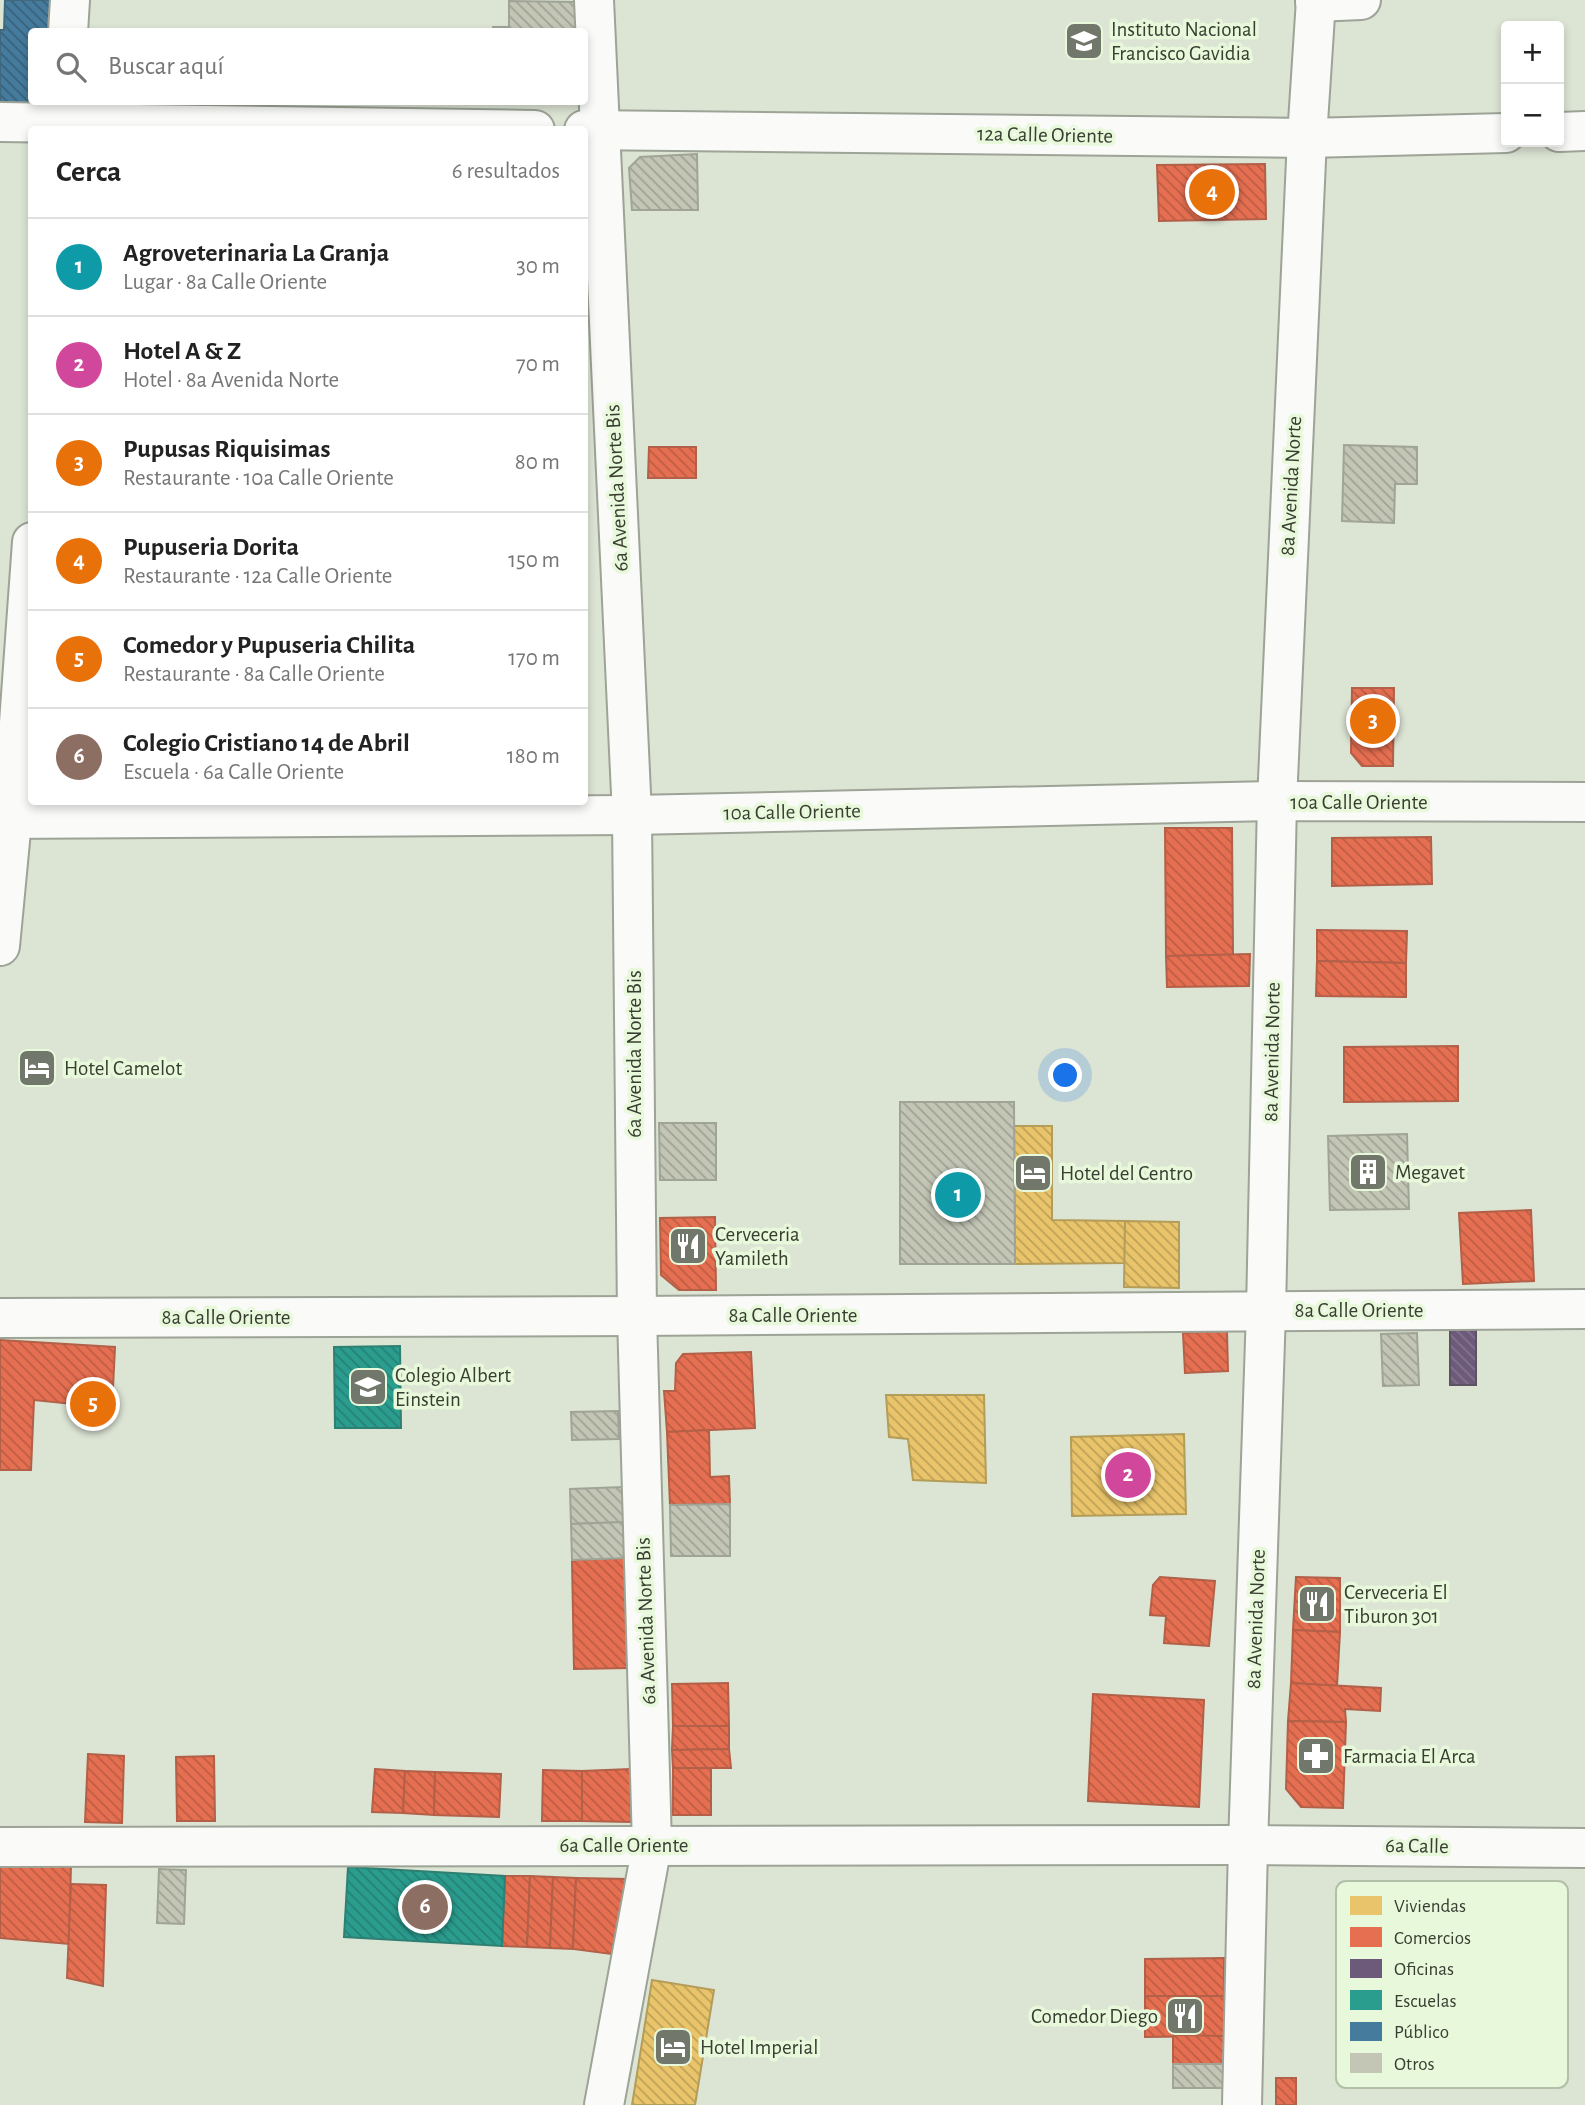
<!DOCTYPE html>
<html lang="es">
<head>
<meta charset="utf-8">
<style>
	body { margin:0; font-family:"Alegreya Sans",sans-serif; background:#f2f2f2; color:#222 }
	.controls { position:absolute; right:21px; top:21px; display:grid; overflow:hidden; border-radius:7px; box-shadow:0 4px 10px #0003 }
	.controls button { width:63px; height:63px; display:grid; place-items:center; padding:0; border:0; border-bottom:2px solid #e0e0e0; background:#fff; color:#222; font:35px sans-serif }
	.you { position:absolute; left:1066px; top:1076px; width:24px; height:24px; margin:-18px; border:5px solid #fff; border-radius:50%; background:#1a73e8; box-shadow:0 0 0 10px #1a73e833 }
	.badge { display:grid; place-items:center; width:46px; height:46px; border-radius:50%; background:#db2777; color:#fff; font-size:23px; font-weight:700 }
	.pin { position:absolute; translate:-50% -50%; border:4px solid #fff; box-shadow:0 2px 7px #0006 }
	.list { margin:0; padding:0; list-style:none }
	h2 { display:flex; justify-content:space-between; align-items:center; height:91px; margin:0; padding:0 28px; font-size:30px }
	h2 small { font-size:23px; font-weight:400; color:#767676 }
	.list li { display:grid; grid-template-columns:46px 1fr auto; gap:21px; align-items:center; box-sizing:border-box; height:98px; padding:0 28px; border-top:2px solid #e0e0e0 }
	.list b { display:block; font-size:26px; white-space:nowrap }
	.list p { margin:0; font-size:23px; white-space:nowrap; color:#767676 }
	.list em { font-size:23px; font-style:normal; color:#767676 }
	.icon { flex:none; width:38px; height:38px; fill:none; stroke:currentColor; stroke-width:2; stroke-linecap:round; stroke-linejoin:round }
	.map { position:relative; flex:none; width:1585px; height:2105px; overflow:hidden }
	.search { position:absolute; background:#fff; box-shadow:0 4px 10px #0003; left:28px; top:28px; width:560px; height:77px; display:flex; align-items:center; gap:18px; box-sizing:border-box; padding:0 24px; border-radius:7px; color:#767676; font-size:26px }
	.panel { position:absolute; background:#fff; box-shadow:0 4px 10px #0003; left:28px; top:126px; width:560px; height:679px; border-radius:7px }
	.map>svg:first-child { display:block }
</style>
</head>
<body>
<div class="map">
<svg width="1585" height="2105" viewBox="0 0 1585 2105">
	<defs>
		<pattern id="homes-back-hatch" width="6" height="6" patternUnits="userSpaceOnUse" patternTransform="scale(1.75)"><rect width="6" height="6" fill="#e9c46a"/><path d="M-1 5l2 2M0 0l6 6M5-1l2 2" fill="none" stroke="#bea158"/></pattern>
		<pattern id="shops-back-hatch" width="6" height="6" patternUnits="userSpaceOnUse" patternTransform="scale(1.75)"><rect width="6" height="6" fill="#e76f51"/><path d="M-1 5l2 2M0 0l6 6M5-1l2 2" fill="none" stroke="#bc5d44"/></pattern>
		<pattern id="offices-back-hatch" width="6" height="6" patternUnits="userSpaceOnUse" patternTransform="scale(1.75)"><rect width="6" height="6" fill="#6d597a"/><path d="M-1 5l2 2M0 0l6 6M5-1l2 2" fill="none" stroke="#82748c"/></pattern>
		<pattern id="schools-back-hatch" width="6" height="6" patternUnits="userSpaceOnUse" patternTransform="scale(1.75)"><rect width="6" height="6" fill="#2a9d8f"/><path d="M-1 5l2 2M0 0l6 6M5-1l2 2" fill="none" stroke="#258175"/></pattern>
		<pattern id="public-back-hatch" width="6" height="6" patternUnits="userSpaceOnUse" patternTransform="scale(1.75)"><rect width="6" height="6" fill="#457b9d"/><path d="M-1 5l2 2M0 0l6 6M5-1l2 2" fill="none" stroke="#38617a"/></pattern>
		<pattern id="building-back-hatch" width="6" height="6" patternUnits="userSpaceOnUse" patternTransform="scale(1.75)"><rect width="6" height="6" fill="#c3c6b5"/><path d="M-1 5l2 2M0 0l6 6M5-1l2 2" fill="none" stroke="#9fa294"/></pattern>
	</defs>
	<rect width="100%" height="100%" fill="#dce4d4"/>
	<g fill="url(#homes-back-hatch)" stroke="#b49c59" stroke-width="2">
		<path d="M1014,1126H1052V1220L1125,1221V1263L1015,1264Z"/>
		<path d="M1125,1221L1179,1222V1288L1124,1287Z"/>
		<path d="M886,1395H984L986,1483L913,1480L908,1439L889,1437Z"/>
		<path d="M1184,1434L1186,1514L1072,1516L1071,1437Z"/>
		<path d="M652,1980L714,1990L695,2105H632Z"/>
	</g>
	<g fill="url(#shops-back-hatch)" stroke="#b26048" stroke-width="2">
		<path d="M1265,164L1266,219L1159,221L1157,165Z"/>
		<path d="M649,447H696V478H648Z"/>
		<path d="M1352,688H1394L1393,766H1362L1351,753Z"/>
		<path d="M1165,828H1232L1233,955L1166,956Z"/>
		<path d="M1431,837L1432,884L1332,886V838Z"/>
		<path d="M1317,930L1407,931L1406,963L1317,961Z"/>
		<path d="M1250,954L1249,986L1167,987L1166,956Z"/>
		<path d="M1317,961L1406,963V997L1316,996Z"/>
		<path d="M1458,1046V1101L1344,1102V1047Z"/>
		<path d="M1531,1210L1534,1281L1463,1284L1459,1213Z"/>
		<path d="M715,1217L716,1290H679L661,1275L660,1218Z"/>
		<path d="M1227,1331L1228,1371L1185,1373L1183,1333Z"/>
		<path d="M0,1340L115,1347L112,1408L34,1400L31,1470H0Z"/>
		<path d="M751,1352L755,1428L667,1432L664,1391H675L676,1363L683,1354Z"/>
		<path d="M709,1430L710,1477L729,1476L730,1504L670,1505L667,1432Z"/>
		<path d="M626,1558L629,1668L574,1669L572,1560Z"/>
		<path d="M1160,1577L1215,1581L1209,1646L1164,1643L1166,1616L1150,1615L1153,1585Z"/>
		<path d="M1296,1577L1340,1578V1632L1293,1630Z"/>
		<path d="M1293,1630L1340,1632L1337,1686L1291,1683Z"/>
		<path d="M728,1683L729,1726H673L672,1684Z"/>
		<path d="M1291,1683L1381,1688L1380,1711L1345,1709L1346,1722L1288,1721Z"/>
		<path d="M1093,1694L1204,1700L1199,1807L1088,1801Z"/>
		<path d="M1288,1721L1346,1722L1343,1808L1301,1807L1286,1789Z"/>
		<path d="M673,1726H729V1749L672,1750Z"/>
		<path d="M729,1749L731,1768H673L672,1750Z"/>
		<path d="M88,1754L124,1756L122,1823L85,1822Z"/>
		<path d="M214,1756L215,1821H177L176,1757Z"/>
		<rect x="673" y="1768" width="38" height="47"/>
		<path d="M375,1769L405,1771L403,1813L372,1812Z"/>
		<path d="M630,1769L631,1822L582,1821V1771Z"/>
		<path d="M543,1770L582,1771V1821H542Z"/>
		<path d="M405,1771L435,1772L434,1815L403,1813Z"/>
		<path d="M435,1772L501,1774L499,1817L434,1815Z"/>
		<path d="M0,1861L71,1864L69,1944L0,1938Z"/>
		<path d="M505,1876H530L527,1947L502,1946Z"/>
		<path d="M530,1876L553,1877L550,1948L527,1947Z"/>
		<path d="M553,1877L576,1878L573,1949L550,1948Z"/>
		<path d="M576,1878L628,1879L611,1954L573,1949Z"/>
		<path d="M71,1884L106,1885L103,1986L67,1978Z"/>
		<path d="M1224,1958V1996H1145V1959Z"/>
		<path d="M1145,1996H1224V2036L1145,2037Z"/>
		<path d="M1173,2035L1224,2036L1225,2064H1173Z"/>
		<rect x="1276" y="2078" width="20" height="27"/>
	</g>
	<rect fill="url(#offices-back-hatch)" stroke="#5d5164" stroke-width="2" x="1450" y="1330" width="26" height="55"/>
	<g fill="url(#schools-back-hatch)" stroke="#2e8073" stroke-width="2">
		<path d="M400,1346L401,1428H335L334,1347Z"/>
		<path d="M348,1867L505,1876L502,1946L344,1937Z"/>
	</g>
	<path fill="url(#public-back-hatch)" stroke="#41697d" stroke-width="2" d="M5,0H51L49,32H32V102H36L31,105L0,104V30H4Z"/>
	<g fill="url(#building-back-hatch)" stroke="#a0a497" stroke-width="2">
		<path d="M509,1L578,2V32H493V27H509Z"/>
		<path d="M697,154L698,210H632L629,168L640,157Z"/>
		<path d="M1344,445L1417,447V484H1395L1394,523L1342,521Z"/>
		<path d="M900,1102H1014L1015,1264H900Z"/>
		<path d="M659,1123H716V1180H660Z"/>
		<path d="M1407,1134L1409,1209L1330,1210L1328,1136Z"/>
		<path d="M1417,1333L1419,1385L1383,1386L1381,1334Z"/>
		<path d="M618,1411L619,1439L572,1440L571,1412Z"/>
		<path d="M623,1487L624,1522L571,1524L570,1489Z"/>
		<path d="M730,1504V1556H671L670,1505Z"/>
		<path d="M624,1522L626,1558L572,1560L571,1524Z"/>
		<path d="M159,1869L186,1870L184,1924L157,1923Z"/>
		<rect x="1173" y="2064" width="52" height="24"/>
	</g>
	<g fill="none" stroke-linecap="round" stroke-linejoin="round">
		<defs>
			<g id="minor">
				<path d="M1315,2L1361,0"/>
				<path d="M68,32L70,0"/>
				<path d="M0,819L632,815L1277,801L1585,802"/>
				<path d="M0,946L12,820L32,542"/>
			</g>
			<g id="tertiary">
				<path d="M594,0L632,815L637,1316L652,1845L604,2105"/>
				<path d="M0,122L535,130"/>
				<path d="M584,130L1307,138L1506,133"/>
				<path d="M1559,132L1585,131"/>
				<path d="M0,1318L637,1316L1585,1309"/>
				<path d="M0,1847L1248,1845L1585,1848"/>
				<path d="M1242,2105L1248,1845L1266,1311L1277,801L1307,138L1316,0"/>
			</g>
		</defs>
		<use href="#minor" stroke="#9da396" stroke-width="42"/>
		<use href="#tertiary" stroke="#9da396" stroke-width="42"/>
		<use href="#minor" stroke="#fafbf9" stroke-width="38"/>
		<use href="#tertiary" stroke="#fafbf9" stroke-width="38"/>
	</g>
	<defs>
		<symbol id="school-square" viewBox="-11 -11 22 22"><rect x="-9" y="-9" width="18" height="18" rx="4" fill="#71786b" stroke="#e8f8da"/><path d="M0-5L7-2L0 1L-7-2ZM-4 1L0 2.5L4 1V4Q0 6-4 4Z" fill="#fff"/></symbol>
		<symbol id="hotel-square" viewBox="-11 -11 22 22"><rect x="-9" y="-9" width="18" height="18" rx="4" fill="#71786b" stroke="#e8f8da"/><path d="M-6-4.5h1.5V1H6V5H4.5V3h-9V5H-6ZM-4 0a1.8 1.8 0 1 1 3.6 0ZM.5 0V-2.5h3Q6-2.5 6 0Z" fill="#fff"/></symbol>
		<symbol id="building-square" viewBox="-11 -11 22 22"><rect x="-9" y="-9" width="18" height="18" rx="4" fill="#71786b" stroke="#e8f8da"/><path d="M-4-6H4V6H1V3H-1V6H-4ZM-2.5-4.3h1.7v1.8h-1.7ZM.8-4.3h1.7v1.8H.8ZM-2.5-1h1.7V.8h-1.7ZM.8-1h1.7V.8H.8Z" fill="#fff"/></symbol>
		<symbol id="restaurant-square" viewBox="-11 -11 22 22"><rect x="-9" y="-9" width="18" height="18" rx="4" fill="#71786b" stroke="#e8f8da"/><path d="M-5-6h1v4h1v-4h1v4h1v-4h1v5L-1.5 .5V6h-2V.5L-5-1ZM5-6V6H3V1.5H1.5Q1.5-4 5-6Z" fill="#fff"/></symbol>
		<symbol id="pharmacy-square" viewBox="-11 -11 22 22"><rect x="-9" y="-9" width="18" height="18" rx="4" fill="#71786b" stroke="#e8f8da"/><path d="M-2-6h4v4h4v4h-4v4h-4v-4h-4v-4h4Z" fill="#fff"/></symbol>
	</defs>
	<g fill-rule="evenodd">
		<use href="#school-square" x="1062" y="19" width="44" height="44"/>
		<use href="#hotel-square" x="15" y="1046" width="44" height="44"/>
		<use href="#building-square" x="1346" y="1150" width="44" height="44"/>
		<use href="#hotel-square" x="1011" y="1151" width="44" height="44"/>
		<use href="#restaurant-square" x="666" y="1224" width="44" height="44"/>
		<use href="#school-square" x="346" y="1365" width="44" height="44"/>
		<use href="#restaurant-square" x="1295" y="1582" width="44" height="44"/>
		<use href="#pharmacy-square" x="1294" y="1734" width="44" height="44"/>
		<use href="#restaurant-square" x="1163" y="1994" width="44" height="44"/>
		<use href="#hotel-square" x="651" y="2025" width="44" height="44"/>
	</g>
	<g text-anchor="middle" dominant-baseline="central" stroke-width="7" stroke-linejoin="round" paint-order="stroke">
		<g font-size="21" fill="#383e32" stroke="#e8f8da" text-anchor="start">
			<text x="1111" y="29">Instituto Nacional<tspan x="1111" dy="24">Francisco Gavidia</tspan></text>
			<text x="64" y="1068">Hotel Camelot</text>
			<text x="1395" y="1172">Megavet</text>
			<text x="1060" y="1173">Hotel del Centro</text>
			<text x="715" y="1234">Cerveceria<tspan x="715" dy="24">Yamileth</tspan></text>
			<text x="395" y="1375">Colegio Albert<tspan x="395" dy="24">Einstein</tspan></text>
			<text x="1344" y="1592">Cerveceria El<tspan x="1344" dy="24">Tiburon 301</tspan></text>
			<text x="1343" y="1756">Farmacia El Arca</text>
			<text x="1158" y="2016" text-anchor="end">Comedor Diego</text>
			<text x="700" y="2047">Hotel Imperial</text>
		</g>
		<g font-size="21" fill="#383e32" stroke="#e8f8da">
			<text transform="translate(1045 135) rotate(1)">12a Calle Oriente</text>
			<text transform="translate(1291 486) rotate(-87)">8a Avenida Norte</text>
			<text transform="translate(617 488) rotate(-93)">6a Avenida Norte Bis</text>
			<text x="1359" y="802">10a Calle Oriente</text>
			<text transform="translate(792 812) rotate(-1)">10a Calle Oriente</text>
			<text transform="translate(1272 1052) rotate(-89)">8a Avenida Norte</text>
			<text transform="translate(634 1054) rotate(-90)">6a Avenida Norte Bis</text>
			<text x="1359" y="1310">8a Calle Oriente</text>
			<text x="793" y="1315">8a Calle Oriente</text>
			<text x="226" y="1317">8a Calle Oriente</text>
			<text transform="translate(1256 1619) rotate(-88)">8a Avenida Norte</text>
			<text transform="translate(646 1621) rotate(-92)">6a Avenida Norte Bis</text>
			<text x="624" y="1845">6a Calle Oriente</text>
			<text transform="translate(1417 1846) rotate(1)">6a Calle</text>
		</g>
	</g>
	<rect x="1336" y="1881" width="232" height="207" rx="10" fill="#e8f8da" stroke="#b3c0a8" stroke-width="2"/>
	<rect x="1350" y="1896" width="32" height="19" fill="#e9c46a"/>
	<rect x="1350" y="1927" width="32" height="20" fill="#e76f51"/>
	<rect x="1350" y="1959" width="32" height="19" fill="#6d597a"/>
	<rect x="1350" y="1990" width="32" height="20" fill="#2a9d8f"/>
	<rect x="1350" y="2022" width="32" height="19" fill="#457b9d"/>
	<rect x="1350" y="2053" width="32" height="20" fill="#c3c6b5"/>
	<g font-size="19" fill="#383e32">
		<text x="1394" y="1912">Viviendas</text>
		<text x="1394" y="1944">Comercios</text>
		<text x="1394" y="1975">Oficinas</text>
		<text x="1394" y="2007">Escuelas</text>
		<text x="1394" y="2038">Público</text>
		<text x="1394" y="2070">Otros</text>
	</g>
</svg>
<div class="controls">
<button>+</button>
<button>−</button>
</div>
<div class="you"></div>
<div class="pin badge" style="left:958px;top:1195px;background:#0f9aa8">1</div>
<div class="pin badge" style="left:1128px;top:1475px;background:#d1479c">2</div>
<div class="pin badge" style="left:1373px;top:721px;background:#e8710a">3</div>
<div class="pin badge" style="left:1212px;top:192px;background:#e8710a">4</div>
<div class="pin badge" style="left:93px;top:1404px;background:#e8710a">5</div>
<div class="pin badge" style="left:425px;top:1907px;background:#8d6e63">6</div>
<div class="search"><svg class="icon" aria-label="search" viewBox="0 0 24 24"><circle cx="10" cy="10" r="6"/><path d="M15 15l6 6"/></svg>Buscar aquí</div>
<section class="panel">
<h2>Cerca<small>6 resultados</small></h2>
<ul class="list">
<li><span class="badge" style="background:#0f9aa8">1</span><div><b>Agroveterinaria La Granja</b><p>Lugar · 8a Calle Oriente</p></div><em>30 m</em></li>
<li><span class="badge" style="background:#d1479c">2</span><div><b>Hotel A &amp; Z</b><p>Hotel · 8a Avenida Norte</p></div><em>70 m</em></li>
<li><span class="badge" style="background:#e8710a">3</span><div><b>Pupusas Riquisimas</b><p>Restaurante · 10a Calle Oriente</p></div><em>80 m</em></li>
<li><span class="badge" style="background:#e8710a">4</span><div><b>Pupuseria Dorita</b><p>Restaurante · 12a Calle Oriente</p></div><em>150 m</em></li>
<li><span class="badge" style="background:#e8710a">5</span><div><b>Comedor y Pupuseria Chilita</b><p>Restaurante · 8a Calle Oriente</p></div><em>170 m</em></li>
<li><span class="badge" style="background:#8d6e63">6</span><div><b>Colegio Cristiano 14 de Abril</b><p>Escuela · 6a Calle Oriente</p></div><em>180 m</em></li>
</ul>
</section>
</div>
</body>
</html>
